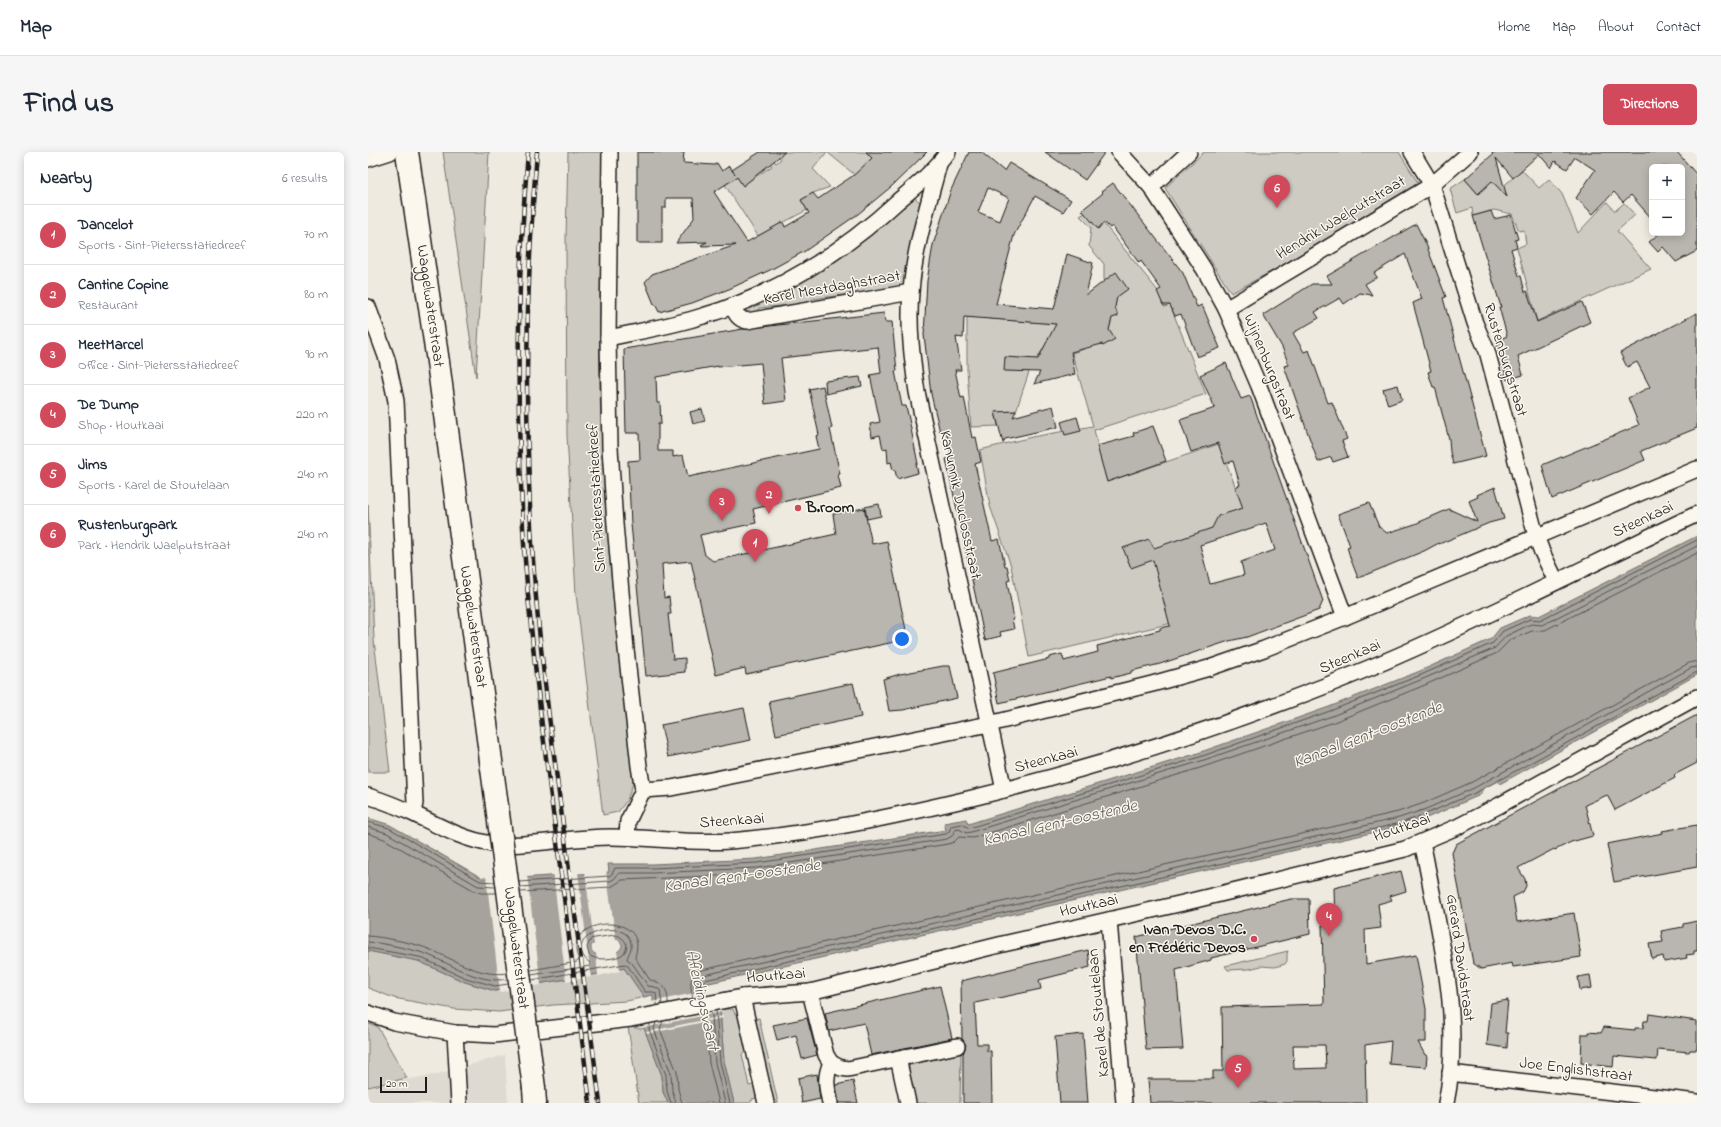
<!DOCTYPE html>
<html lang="en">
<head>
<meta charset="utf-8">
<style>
	body { margin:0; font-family:"Indie Flower",sans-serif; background:#f6f6f7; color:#1f2937 }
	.controls { position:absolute; right:12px; top:12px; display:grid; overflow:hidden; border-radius:6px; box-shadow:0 2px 10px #0003 }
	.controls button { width:36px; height:36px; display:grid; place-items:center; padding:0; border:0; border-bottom:1px solid #e0e1e3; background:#fff; color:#1f2937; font:20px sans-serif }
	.scale { position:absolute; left:12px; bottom:10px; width:47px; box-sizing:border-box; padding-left:4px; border:2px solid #1c1c1c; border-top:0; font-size:11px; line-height:14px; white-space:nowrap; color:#1c1c1c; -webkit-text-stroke:3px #fbf7ec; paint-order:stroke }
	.you { position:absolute; left:534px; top:487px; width:14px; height:14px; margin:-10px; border:3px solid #fff; border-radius:50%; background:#1a73e8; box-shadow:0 0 0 6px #1a73e833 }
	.badge { display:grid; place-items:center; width:26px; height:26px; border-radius:50%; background:#d1495b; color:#fff; font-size:13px; font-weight:700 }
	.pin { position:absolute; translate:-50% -33px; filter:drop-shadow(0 1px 2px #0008) }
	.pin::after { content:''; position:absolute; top:21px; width:14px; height:12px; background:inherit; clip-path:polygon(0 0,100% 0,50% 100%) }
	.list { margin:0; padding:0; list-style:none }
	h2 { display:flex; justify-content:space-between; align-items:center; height:52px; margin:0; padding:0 16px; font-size:17px }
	h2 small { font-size:13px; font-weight:400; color:#747a83 }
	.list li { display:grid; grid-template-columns:26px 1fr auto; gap:12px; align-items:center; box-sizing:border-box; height:60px; padding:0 16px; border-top:1px solid #e0e1e3 }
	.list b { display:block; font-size:15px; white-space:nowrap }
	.list p { margin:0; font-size:13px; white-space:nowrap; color:#747a83 }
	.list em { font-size:13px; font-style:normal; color:#747a83 }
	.map { position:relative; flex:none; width:1329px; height:951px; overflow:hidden; border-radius:6px }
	header { display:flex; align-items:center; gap:24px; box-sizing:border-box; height:56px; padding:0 20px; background:#fff; border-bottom:1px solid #e0e1e3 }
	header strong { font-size:19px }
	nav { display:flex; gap:22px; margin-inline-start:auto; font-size:14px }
	.intro { display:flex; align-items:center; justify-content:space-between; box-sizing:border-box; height:96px; padding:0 24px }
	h1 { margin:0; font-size:28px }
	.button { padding:10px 18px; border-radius:6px; background:#d1495b; color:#fff; font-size:14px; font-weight:700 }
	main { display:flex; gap:24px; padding:0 24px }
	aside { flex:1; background:#fff; border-radius:6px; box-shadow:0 2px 10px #0003 }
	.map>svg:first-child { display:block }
</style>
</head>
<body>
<header>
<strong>Map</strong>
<nav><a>Home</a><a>Map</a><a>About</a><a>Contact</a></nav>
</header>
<div class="intro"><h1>Find us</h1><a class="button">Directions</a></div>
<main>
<aside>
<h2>Nearby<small>6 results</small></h2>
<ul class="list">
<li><span class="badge">1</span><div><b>Dancelot</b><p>Sports · Sint-Pietersstatiedreef</p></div><em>70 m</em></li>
<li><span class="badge">2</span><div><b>Cantine Copine</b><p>Restaurant</p></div><em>80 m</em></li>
<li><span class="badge">3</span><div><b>MeetMarcel</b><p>Office · Sint-Pietersstatiedreef</p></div><em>90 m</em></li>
<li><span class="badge">4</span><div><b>De Dump</b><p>Shop · Houtkaai</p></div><em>220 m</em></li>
<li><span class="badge">5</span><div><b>Jims</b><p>Sports · Karel de Stoutelaan</p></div><em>240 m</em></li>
<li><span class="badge">6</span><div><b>Rustenburgpark</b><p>Park · Hendrik Waelputstraat</p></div><em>240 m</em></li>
</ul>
</aside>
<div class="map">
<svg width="1329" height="951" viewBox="0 0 1329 951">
	<rect width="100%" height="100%" fill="#eeeadf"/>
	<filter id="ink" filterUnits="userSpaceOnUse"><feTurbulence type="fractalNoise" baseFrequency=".025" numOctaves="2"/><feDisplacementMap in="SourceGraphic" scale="8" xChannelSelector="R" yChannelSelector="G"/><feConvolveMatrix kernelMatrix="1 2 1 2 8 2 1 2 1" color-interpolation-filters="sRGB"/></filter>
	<g filter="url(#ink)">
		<path fill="#dedad1" d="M137,903L140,951H0V935L69,922Z"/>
		<g fill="#ceccc2" stroke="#75746f">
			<path d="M75,0H121L108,225Z"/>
			<path d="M200,0H236C234,79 230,159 232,238C235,370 251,500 265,631L259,648L250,660L235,663L208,442L199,283L198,87Z"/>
			<path d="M407,0H459L445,17L462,35L445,41L433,48L439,58L390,84L357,33L369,25L375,33L404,14L398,7L401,3L408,11L413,7Z"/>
			<path d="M459,0H504V6L487,23Z"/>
			<path d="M836,0H1031L1050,31L908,117L863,141L797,36Z"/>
			<path d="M1154,18L1171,36L1181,27L1194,42L1210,81L1239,50L1247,59L1256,51L1267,63L1249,79L1283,117L1169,169L1149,96L1158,92L1156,78L1151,79L1144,62L1126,58L1105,64L1104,56L1089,61L1082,37L1097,27L1110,42L1124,29L1132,37Z"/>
			<path d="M545,44L554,52L536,140L484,146L483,142L444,147V151L391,156L385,164C380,162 378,161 378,155Z"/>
			<path d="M724,57L790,139L796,155L802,153L838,242L726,278L739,330L851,292L876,357L859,374L786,400L804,471L661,505L643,414L622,354L612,298L664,285L725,274L704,201L716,197L711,174L741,178L750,140L736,137V112L721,94L723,75L712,64Z"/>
			<path d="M599,165L690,172L661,220L648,259L627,260L630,274L603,275L599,217Z"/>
			<path d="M0,352L6,488L22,620H0Z"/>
			<path d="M0,799L50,809L97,830L127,839L242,820L256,816L276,845L259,849L185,853L131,860L86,857L26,846L0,836Z"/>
			<path d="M920,799L919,802V809L917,812L907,815L893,814L881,817L860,818L857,814Z"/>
			<path d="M352,857H365L367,862H371L379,900L374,902L381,934L387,933L390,946L384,947V949L381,951H366L356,909Z"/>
			<path d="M391,866L410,951H404L385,867Z"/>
			<path d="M0,872L9,874L39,926L0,935Z"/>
			<path d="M260,874L272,877L276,876L294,924L295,940L300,951H271Z"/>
			<path d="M593,901L592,951H548L540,915L542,913Z"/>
		</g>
		<path fill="#a6a39d" stroke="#6f6d69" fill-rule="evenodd" d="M1329,384V523L1325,525L1110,644L1061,665L1034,674L337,832L341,847L352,857L356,909L366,951H300L295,940L294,924L276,876L285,853V843L276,845L256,816L242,820L127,839L97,830L50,809L0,799V666L22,673L114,726H152L241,720L240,712H284L388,707L578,678L576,671L598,667L600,672L827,602L961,555L1052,519L1123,487L1132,476L1162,463L1171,464ZM249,787C269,800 221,813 223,794L228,789Z"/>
		<g fill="#eeeadf">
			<path d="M1128,630L1134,633L1113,645L1115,637Z"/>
			<path d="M238,718L248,789L226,792L217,719Z"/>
			<path d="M210,720L223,825L198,829L185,721Z"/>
			<path d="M159,723L173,833L132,840L118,724Z"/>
			<path d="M249,799L252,819L230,824L228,801Z"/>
			<path d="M341,838L343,846L354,856V860L274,876L283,850Z"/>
			<path d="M355,864V866L279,882L278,880Z"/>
		</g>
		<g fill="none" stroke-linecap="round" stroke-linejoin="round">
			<g stroke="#535250" stroke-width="1">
				<path d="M0,670L21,676L112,729L127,730"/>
				<path d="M0,675L19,681L110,734L127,735"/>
				<path d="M0,681L16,687L107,739L113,741H128"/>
				<path d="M151,730L241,724L244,722L247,716H285L389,711L578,682L581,680L583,674L594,672L601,676L829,606L962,559L1053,523L1125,491L1135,479L1162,467L1172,468L1329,388"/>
				<path d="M152,735L242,729L246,727L251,721H285L389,716L579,687L584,684L587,678L591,677L598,681L603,680L830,610L964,564L1055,527L1127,496L1138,484L1163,472L1174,473L1329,394"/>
				<path d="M152,740L243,735L254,728L390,722L580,692L586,690L591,685L605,686L832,616L966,570L1057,533L1129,501L1142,488L1164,479L1177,478L1329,401"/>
				<path d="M247,783C255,784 263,793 256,801C250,808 227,809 221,803L219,795L223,787Z"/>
				<path d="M0,784C14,785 41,790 55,795C82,804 109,826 139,821"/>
				<path d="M0,790C15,791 37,796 52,800C81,809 108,833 140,827"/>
				<path d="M0,796L51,805L98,826L127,834L140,832"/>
				<path d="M163,818L209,810L211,808C193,770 260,760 268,788C270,794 268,800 267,806L282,828C296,831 300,837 300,851"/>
				<path d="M163,823L222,814V811C188,784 260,762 263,792C264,798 260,802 259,807L264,811L280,834L287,835L292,838L294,852"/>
				<path d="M164,828L257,812L260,814L277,840H285L288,841L289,853"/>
				<path d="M336,844L333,833L337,828L1033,671L1060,661L1109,640L1329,520"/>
				<path d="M331,845C329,836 326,828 336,823L1031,666L1058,657L1106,636L1323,516L1329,515"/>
				<path d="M325,846C322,834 320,823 334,818L1030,660L1056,651L1104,630L1321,511L1329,509"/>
				<path d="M348,859L352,910L362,951"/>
				<path d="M342,860L344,862L347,911L357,951"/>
				<path d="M335,861L338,865L341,911L351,951"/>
				<path d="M295,869L292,877L309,920L310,937L314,951"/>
				<path d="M288,871L286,877L303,921L304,938L308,951"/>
				<path d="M282,872L281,877L298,923L299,939L303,951"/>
			</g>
		</g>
		<g fill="#b9b6af" stroke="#1c1c1c" fill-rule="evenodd">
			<path d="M269,0H316L315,11L346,13L349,11L354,19L361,14L367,22L364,18L392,0H417L375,34L369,25L346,40L379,90L415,70L417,75L441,61L433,48L445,41L450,47L486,23L504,6L498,0H559L524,34L490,62L437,99L402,118L361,137L324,151L291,160L287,152H286L277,130L284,122L368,93L334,94L333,93L339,90L308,91L326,66L325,46H298V56H294V91H269Z"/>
			<path d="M601,0H613L636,19L641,11L703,48L695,60L667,44L646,83L628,152L686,157L699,102L725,111L718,143L748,120L760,137L749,145L747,155L750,164L744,166L741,178L747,187L735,194L734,192L703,200L707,222L666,232L672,220L636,219L637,205L670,207L688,172L596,165L595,186L588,185L593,218H587L593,246L596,245L604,286L608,285L613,310L607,312L624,389L631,387L637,414H639L642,428L639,429L646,467H644L646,477L632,480L633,484L617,488L578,307L584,306L578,279L572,280L563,242L556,183L559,129L565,93L583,38ZM620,36L641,46L632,69L610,60Z"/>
			<path d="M677,0H737L717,28Z"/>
			<path d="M1123,0H1309L1329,23V99L1308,110L1295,95L1290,100L1281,90L1292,81H1314V15H1284V67L1263,43L1255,50L1246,40L1225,62L1208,46L1227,18L1207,5L1199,17L1187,9L1183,16L1171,2L1145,26L1128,6L1139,45L1124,29L1110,42L1097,27L1125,2Z"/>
			<path d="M745,31L815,121L829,155L834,153L852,196L829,205L813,162L807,164L802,153H795L789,139L793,137L773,109L771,111L744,74L742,76L736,70L730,77L714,58L735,41L733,40Z"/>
			<path d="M1123,59L1126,67L1143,63L1150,87L1147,88L1149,95L1143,97L1151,124H1153L1157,140L1159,139L1169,170L1214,150L1222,170L1150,204L1155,223L1139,228L1128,189L1139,184L1131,155H1133L1105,64Z"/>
			<path d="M1048,72L1058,92L1078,145L1075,146L1118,304L1085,312L1082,300L1081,287L1067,235H1065L1060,220L1063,219L1045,151L1054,147L1037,102L1006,121L1009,125L997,132L1004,143L992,141L976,152L972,146L947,160L951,166L925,181L936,200L941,198L960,251L964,250L979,287L974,289L980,305L965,310L963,305L950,310L916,214L921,213L914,195L895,163L944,132H964L959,124Z"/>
			<path d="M516,161L517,170H524L529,219H527L534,254H538L541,267L550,312H548L550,321L529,327L527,318H525L523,310L520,311L519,296L515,297L512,283L504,285L502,272L512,270L502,223L513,221L510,195L413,206L418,249L397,252L393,211L361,214L350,215V214L288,225L289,251H292L293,272H290V299H305V305L315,303L320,325L451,297L448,284L451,283L441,237L455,234L464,276L462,277L472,322L470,323L473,336L385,357L388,371L332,383L337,403L345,409L468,382L465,362L496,356L504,392L519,389L540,487L378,522L377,516L348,523L323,409L294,412L296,446L301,445L303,462H300L305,507L317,506V520L278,524L263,372L260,309L272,308L271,281H258L256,197L375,177Z"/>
			<path d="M1329,161V276L1273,299L1277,308L1184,347L1174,313L1271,273L1260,246L1282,235L1269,210L1259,215L1252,201Z"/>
			<path d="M858,211L873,247L882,244L955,449L951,458L879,485L861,489L792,512L763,519V521L743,526V524L631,551L625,521L681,507V505L694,502L696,509L730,500L729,494L792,478V476L802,474L785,408L763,416L755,396L781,387L786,396L844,376L850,364L875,356L867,335L872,333L865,309L857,312L850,291L823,300L812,268L847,256L832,223ZM898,371L907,398L873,410L876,423L842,432L832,393Z"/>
			<path d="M492,225L494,234L458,242L457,229Z"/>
			<path d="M1030,233L1034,248L1020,253L1015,237Z"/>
			<path d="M685,254L690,275L637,287L635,291L627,260L648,259L645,265Z"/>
			<path d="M334,257L337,269L325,272L322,260Z"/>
			<path d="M709,265L713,279L697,283L693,270Z"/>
			<path d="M785,274L798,309L739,330L729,294L766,284L765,281Z"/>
			<path d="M1127,335L1136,367L1121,371L1071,392V391L1056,399L990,426L983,408L979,395L982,394L970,362L1001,351L1011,375L1019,381L1047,372L1081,357L1109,370L1101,349L1110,345L1109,343Z"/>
			<path d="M511,352L513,364L499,367L497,355Z"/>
			<path d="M575,514H582L589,546L535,558L521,559L515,527L532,522Z"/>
			<path d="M485,531L493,565L408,583L401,549Z"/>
			<path d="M376,556L383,588L300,605L293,573Z"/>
			<path d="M1329,563V611L1306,623L1307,626L1247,658L1239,643L1217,653L1225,684L1203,690L1187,698L1186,697L1150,716L1157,727L1158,734L1155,740L1145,745L1149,770L1206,761L1213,805L1145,815L1144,811L1113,817L1105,811L1084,701L1088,692Z"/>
			<path d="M1329,673V715L1246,730L1239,692L1295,681L1294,679Z"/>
			<path d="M1033,719L1038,739L1022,744L1024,748L1010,752L1013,776L997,778L998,812L1048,803L1058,857V890H1050L1057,903H1059L1058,915L1021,912L1023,889L997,893L998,951H782L780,927H845V919H855L854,855L956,852L954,773H967L966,736ZM925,893H957L958,916L926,917Z"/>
			<path d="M923,747H941L942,782L843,806V808L808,818L815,897L778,898L768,785Z"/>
			<path d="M1329,769V799H1326V802L1318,803L1319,806L1296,810L1295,804L1284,807L1281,792L1295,790L1293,779L1315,775V772Z"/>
			<path d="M720,798L722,815L671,828L673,837L607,851L609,892H619V899H623L624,951H595V902L598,893L594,887L593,829Z"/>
			<path d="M1222,823L1224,836L1212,838L1210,825Z"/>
			<path d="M572,834L584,886L503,903L496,871L461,879L457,861Z"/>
			<path d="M1140,848L1137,881H1140L1139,896L1119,893L1123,851Z"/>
			<path d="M1281,862L1329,869V898H1322L1321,900L1290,897L1289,908L1246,904L1245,915L1213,911L1214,882H1220V880L1233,881L1236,875L1267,878V876H1275L1276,869H1280Z"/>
			<path d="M439,866L449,903L434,907L428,883L409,888L405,873Z"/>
			<path d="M715,882L720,951H692L687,885Z"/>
			<path d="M449,922L452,947L434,951L430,926Z"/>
			<path d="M485,929L490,951H471L468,933Z"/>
		</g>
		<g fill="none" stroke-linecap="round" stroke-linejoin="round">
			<defs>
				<g id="street">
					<path d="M242,0L240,186L242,296L247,372L258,497L271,614L275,638L260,669L259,685"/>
					<path d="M751,0L783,35L836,117L858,157L891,234L977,465"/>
					<path d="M1044,0L1064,33L1107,171L1119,199L1168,384L1174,400L1188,429"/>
					<path d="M0,7L22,0"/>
					<path d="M571,12C560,54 546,97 543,140C540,174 544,207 549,240L636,638"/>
					<path d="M783,35L821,0"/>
					<path d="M364,154C368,162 370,167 379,169L543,140"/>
					<path d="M0,155L19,207L28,249L47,651L45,661"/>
					<path d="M858,157L1064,33L1102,0"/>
					<path d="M240,186C272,179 304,174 335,164C407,143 475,100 530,49C548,34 566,19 580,0"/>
					<path d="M275,638L303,636L621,572L784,532L841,516L896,497L977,465L1329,317"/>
					<path d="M0,644C16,649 31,655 46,662C71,674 96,688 124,692C138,694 152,692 166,691C191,689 217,685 243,685C283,685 322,692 362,689C444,682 524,665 604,646C746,611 884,566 1018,509C1123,464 1225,411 1329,362"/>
					<path d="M1054,691L1057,704C1072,785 1095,869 1078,951"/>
					<path d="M741,768L756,951"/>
					<path d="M442,840L458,903L463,911C456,926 459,936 462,951"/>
					<path d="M374,845L398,951"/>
					<path d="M0,861L26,870L87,881L126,883L263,867L374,845L442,840L635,792L815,751L1037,697L1089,675L1132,653L1329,545"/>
					<path d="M87,881L91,951"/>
					<path d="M530,906L540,951"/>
					<path d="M463,911L473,916L480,917L589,894"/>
					<path d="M1082,921L1329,950"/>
				</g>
				<g id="secondary">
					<path d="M39,0L70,210L129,654"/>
					<path d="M166,936L167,951"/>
				</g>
			</defs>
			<use href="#street" stroke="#1c1c1c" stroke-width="18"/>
			<use href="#secondary" stroke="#1c1c1c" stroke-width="25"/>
			<use href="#street" stroke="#fbf7ec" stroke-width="15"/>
			<use href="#secondary" stroke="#fbf7ec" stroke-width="22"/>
			<defs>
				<g id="rail">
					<path d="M160,0C148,135 148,272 157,408C164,497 175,586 187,675C199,767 210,859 222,951"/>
					<path d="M169,0C157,135 156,272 165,408C171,494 183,580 194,665C207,761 220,856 232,951"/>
				</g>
			</defs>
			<use href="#rail" stroke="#1c1c1c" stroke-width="4.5"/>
			<use href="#rail" stroke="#fbf7ec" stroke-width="3" stroke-dasharray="9" stroke-linecap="butt"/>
			<defs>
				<path id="secondary-bridge" d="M129,654L166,936"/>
			</defs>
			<use href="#secondary-bridge" stroke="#1c1c1c" stroke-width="25" stroke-linecap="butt"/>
			<use href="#secondary-bridge" stroke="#fbf7ec" stroke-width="22"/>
		</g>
	</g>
	<g fill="#d1495b" stroke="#fbf7ec" stroke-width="1.5">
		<circle cx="430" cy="356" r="4"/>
		<circle cx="886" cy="787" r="4"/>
	</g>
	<g text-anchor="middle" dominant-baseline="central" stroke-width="3" stroke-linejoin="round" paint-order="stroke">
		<g font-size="16" fill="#1c1c1c" stroke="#fbf7ec">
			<text transform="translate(973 66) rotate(-31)">Hendrik Waelputstraat</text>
			<text transform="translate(464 136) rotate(-10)">Karel Mestdaghstraat</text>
			<text transform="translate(62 154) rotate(82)">Waggelwaterstraat</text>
			<text transform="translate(1137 208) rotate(73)">Rustenburgstraat</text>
			<text transform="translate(901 215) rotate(68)">Wijnenburgstraat</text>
			<text transform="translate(229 346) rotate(-93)">Sint-Pietersstatiedreef</text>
			<text transform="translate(592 353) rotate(78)">Kanunnik Duclosstraat</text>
			<text transform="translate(1275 368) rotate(-25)">Steenkaai</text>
			<text transform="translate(105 475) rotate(82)">Waggelwaterstraat</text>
			<text transform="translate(982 505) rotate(-23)">Steenkaai</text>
			<text transform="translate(678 608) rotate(-15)">Steenkaai</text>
			<text transform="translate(364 669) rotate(-4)">Steenkaai</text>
			<text transform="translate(1034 676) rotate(-19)">Houtkaai</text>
			<text transform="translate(721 754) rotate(-13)">Houtkaai</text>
			<text transform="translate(148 796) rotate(83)">Waggelwaterstraat</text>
			<text transform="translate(1092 806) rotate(82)">Gerard Davidstraat</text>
			<text transform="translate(408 824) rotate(-5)">Houtkaai</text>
			<text transform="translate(731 861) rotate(-95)">Karel de Stoutelaan</text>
			<text transform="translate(1208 918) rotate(7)">Joe Englishstraat</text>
		</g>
		<g font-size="16" font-weight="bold" fill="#1c1c1c" stroke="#fbf7ec" text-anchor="start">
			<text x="438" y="356">B.room</text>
			<text x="878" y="778" text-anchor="end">Ivan Devos D.C.<tspan x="878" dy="18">en Frédéric Devos</tspan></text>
		</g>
		<g font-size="17" font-style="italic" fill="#5a5956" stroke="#fbf7ec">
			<text transform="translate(1000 583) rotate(-21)">Kanaal Gent-Oostende</text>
			<text transform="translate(692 671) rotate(-13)">Kanaal Gent-Oostende</text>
			<text transform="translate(374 724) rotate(-8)">Kanaal Gent-Oostende</text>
			<text transform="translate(334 848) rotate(77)">Afleidingsvaart</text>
		</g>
	</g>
</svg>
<div class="controls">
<button>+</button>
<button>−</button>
</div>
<div class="scale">20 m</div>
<div class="you"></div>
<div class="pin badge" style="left:387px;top:410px">1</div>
<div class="pin badge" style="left:401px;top:362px">2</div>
<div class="pin badge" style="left:354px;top:369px">3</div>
<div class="pin badge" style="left:961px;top:784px">4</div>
<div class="pin badge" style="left:870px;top:936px">5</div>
<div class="pin badge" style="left:909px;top:56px">6</div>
</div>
</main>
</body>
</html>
